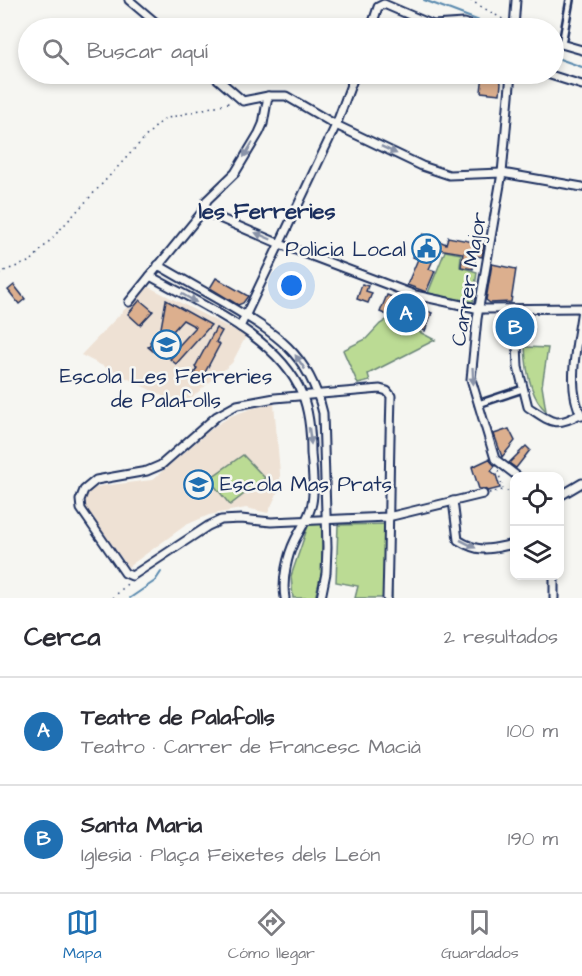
<!DOCTYPE html>
<html lang="es">
<head>
<meta charset="utf-8">
<style>
	body { margin:0; font-family:"Architects Daughter",sans-serif; background:#f2f2f3; color:#2b2b33 }
	.controls { position:absolute; right:18px; bottom:18px; display:grid; overflow:hidden; border-radius:12px; box-shadow:0 3px 9px #0003 }
	.controls button { width:54px; height:54px; display:grid; place-items:center; padding:0; border:0; border-bottom:2px solid #e1e1e2; background:#fff; color:#2b2b33; font:30px sans-serif }
	.you { position:absolute; left:292px; top:286px; width:21px; height:21px; margin:-15px; border:4px solid #fff; border-radius:50%; background:#1a73e8; box-shadow:0 0 0 9px #1a73e833 }
	.badge { display:grid; place-items:center; width:39px; height:39px; border-radius:50%; background:#1f6fb2; color:#fff; font-size:20px; font-weight:700 }
	.pin { position:absolute; translate:-50% -50%; border:3px solid #fff; box-shadow:0 2px 6px #0006 }
	.list { margin:0; padding:0; list-style:none }
	h2 { display:flex; justify-content:space-between; align-items:center; height:78px; margin:0; padding:0 24px; font-size:26px }
	h2 small { font-size:20px; font-weight:400; color:#7c7c81 }
	.list li { display:grid; grid-template-columns:39px 1fr auto; gap:18px; align-items:center; box-sizing:border-box; height:108px; padding:0 24px; border-top:2px solid #e1e1e2 }
	.list b { display:block; font-size:22px; white-space:nowrap }
	.list p { margin:0; font-size:20px; white-space:nowrap; color:#7c7c81 }
	.list em { font-size:20px; font-style:normal; color:#7c7c81 }
	.icon { flex:none; width:33px; height:33px; fill:none; stroke:currentColor; stroke-width:2; stroke-linecap:round; stroke-linejoin:round }
	.map { position:relative; flex:none; width:582px; height:598px; overflow:hidden }
	.search { position:absolute; background:#fff; box-shadow:0 3px 9px #0003; left:18px; right:18px; top:18px; height:66px; display:flex; align-items:center; gap:15px; box-sizing:border-box; padding:0 21px; border-radius:33px; color:#7c7c81; font-size:22px }
	.sheet { height:294px; background:#fff }
	nav { display:flex; justify-content:space-around; align-items:center; box-sizing:border-box; height:84px; border-top:2px solid #e1e1e2; background:#fff; font-size:16px; color:#7c7c81 }
	nav a { display:grid; justify-items:center; gap:3px }
	nav .on { color:#1f6fb2 }
	.map>svg:first-child { display:block }
</style>
</head>
<body>
<div class="map">
<svg width="582" height="598" viewBox="0 0 582 598">
	<rect width="100%" height="100%" fill="#f6f6f2"/>
	<filter id="ink" filterUnits="userSpaceOnUse"><feTurbulence type="fractalNoise" baseFrequency=".0167" numOctaves="2"/><feDisplacementMap in="SourceGraphic" scale="12" xChannelSelector="R" yChannelSelector="G"/><feConvolveMatrix kernelMatrix="1 2 1 2 8 2 1 2 1" color-interpolation-filters="sRGB"/></filter>
	<g filter="url(#ink)">
		<g fill="#eee1d4">
			<path d="M147,286L246,336L232,363L182,406L81,355Z"/>
			<path d="M274,404L280,473V487L268,513L246,508L209,515L186,525L128,567L84,505L87,496L92,489L101,486L152,480L215,426L231,416L253,408Z"/>
		</g>
		<g fill="#bbdb94" stroke="#6b8579" stroke-width="1.5">
			<path d="M445,251L461,254L460,267L477,272L473,302L428,293Z"/>
			<path d="M391,317L435,340L368,374L370,381L358,384L343,350L366,339L380,324Z"/>
			<path d="M525,347L548,348L542,386L546,411C530,397 526,368 525,347Z"/>
			<path d="M243,455L265,478L230,505L209,479Z"/>
			<path d="M309,523L322,524V571L315,598H293L291,576Z"/>
			<path d="M390,524L392,598H355L358,586L336,582L338,525Z"/>
		</g>
		<g fill="none" stroke-linecap="round" stroke-linejoin="round">
			<g stroke="#5989ae" stroke-width="2">
				<path d="M424,0L498,28"/>
				<path d="M554,57L582,67"/>
				<path d="M130,598L155,581L161,572"/>
			</g>
		</g>
		<g fill="#dcaf8e" stroke="#1b2f5e" stroke-width="1.5">
			<path d="M483,74H499L501,83L500,94L481,92Z"/>
			<path d="M423,234L446,244L448,237L484,244L482,257L476,256L473,269L461,267L463,253L438,249L429,269L435,271L426,292L421,290L407,285L418,259L413,257Z"/>
			<path d="M492,264L516,269L511,302L490,303L486,300Z"/>
			<path d="M216,278L248,296L243,303L238,305L210,288Z"/>
			<path d="M362,284L368,286L366,291L372,293L368,303L357,299Z"/>
			<path d="M14,285L25,299L19,304L8,290Z"/>
			<path d="M387,295L432,313L425,331L380,312Z"/>
			<path d="M140,300L153,311L140,325L128,314Z"/>
			<path d="M166,300L211,325L176,364L170,359L175,354L173,352L196,327L183,320L154,352L148,347L151,343L150,342L161,328Z"/>
			<path d="M497,321L530,322L534,329L527,334H497Z"/>
			<path d="M216,328L222,331L216,342L220,344L202,378L194,374L197,368L195,367Z"/>
			<path d="M509,429L515,441L502,457L494,434Z"/>
			<path d="M526,446L530,450L516,468L509,463Z"/>
			<path d="M489,459L495,466L491,471L496,475L500,488L488,491L484,489H479L472,467Z"/>
		</g>
		<g fill="none" stroke-linecap="round" stroke-linejoin="round">
			<defs>
				<g id="pedestrian">
					<path d="M562,44L570,0"/>
					<path d="M478,404L523,389"/>
				</g>
				<g id="minor">
					<path d="M129,0L162,28"/>
					<path d="M371,28L378,7L384,4L433,25L464,23L479,28"/>
					<path d="M514,28L516,0"/>
					<path d="M554,42L582,50"/>
					<path d="M212,74L243,101L268,96H286L336,125L422,166L449,175L502,173L582,187"/>
					<path d="M511,74L502,173L477,319L471,379L495,459L517,476"/>
					<path d="M547,74L582,85"/>
					<path d="M268,96L263,124L259,133L235,173L207,200L203,211L150,276C201,305 279,337 302,394C309,411 311,434 311,453C312,468 315,487 312,503C310,516 301,528 295,540C287,556 282,580 285,598"/>
					<path d="M203,211L280,244L415,295L480,309L582,308"/>
					<path d="M158,265C181,278 203,291 226,304C275,333 309,353 323,413L327,547L326,573L321,598"/>
					<path d="M129,302L150,276"/>
					<path d="M582,309C578,340 565,388 582,416"/>
					<path d="M240,327L336,125L355,74"/>
					<path d="M517,344L518,367L528,407C551,422 555,428 580,414"/>
					<path d="M560,496L582,483"/>
					<path d="M453,501L458,540C481,554 490,549 514,544"/>
					<path d="M554,576V598"/>
					<path d="M387,598C389,531 389,463 391,396L387,391L380,389L275,398L237,405L217,416L161,465L147,471L96,480L84,490L80,500L81,509L125,573L132,576L208,526L221,520L241,519L271,522L388,517L483,494"/>
				</g>
			</defs>
			<use href="#pedestrian" stroke="#1b2f5e" stroke-width="10"/>
			<use href="#minor" stroke="#1b2f5e" stroke-width="11"/>
			<g stroke="#1b2f5e" stroke-width="1.5" stroke-dasharray="1.5 4.5" stroke-linecap="butt">
				<path d="M470,0L506,21"/>
				<path d="M0,275L4,271L31,261L150,132L164,119L232,102"/>
				<path d="M498,471L503,489"/>
				<path d="M489,493L503,490L514,492"/>
				<path d="M113,598L129,582"/>
			</g>
			<use href="#pedestrian" stroke="#f6f6f2" stroke-width="5"/>
			<use href="#minor" stroke="#f6f6f2" stroke-width="7"/>
		</g>
		<defs><path id="oneway-solid" d="M-6-.8H1V-3.2L6.5 0L1 3.2V.8H-6Z" transform="scale(1.5)"/></defs>
		<g fill="#8892a8">
			<use href="#oneway-solid" transform="translate(248 150) rotate(121)"/>
			<use href="#oneway-solid" transform="translate(389 150) rotate(26)"/>
			<use href="#oneway-solid" transform="translate(263 236) rotate(-157)"/>
			<use href="#oneway-solid" transform="translate(189 298) rotate(30)"/>
			<use href="#oneway-solid" transform="translate(300 362) rotate(-124)"/>
			<use href="#oneway-solid" transform="translate(473 376) rotate(87)"/>
			<use href="#oneway-solid" transform="translate(310 436) rotate(83)"/>
			<use href="#oneway-solid" transform="translate(468 544) rotate(27)"/>
		</g>
	</g>
	<defs>
		<symbol id="civic-ring" viewBox="-11 -11 22 22"><circle r="9.5" fill="#f6f6f2" stroke="#1f6fb2" stroke-width="1.5"/><path d="M-.6-6.5H3V-4.5H.6V-3L4-1V1h2V6H-6V1h2V-1L-.6-3ZM-1.2 2.5V6h2.4V2.5Z" fill="#1f6fb2"/></symbol>
		<symbol id="school-ring" viewBox="-11 -11 22 22"><circle r="9.5" fill="#f6f6f2" stroke="#1f6fb2" stroke-width="1.5"/><path d="M0-5L7-2L0 1L-7-2ZM-4 1L0 2.5L4 1V4Q0 6-4 4Z" fill="#1f6fb2"/></symbol>
	</defs>
	<g fill-rule="evenodd">
		<use href="#civic-ring" x="410" y="232" width="33" height="33"/>
		<use href="#school-ring" x="150" y="328" width="33" height="33"/>
		<use href="#school-ring" x="182" y="468" width="33" height="33"/>
	</g>
	<g text-anchor="middle" dominant-baseline="central" stroke-width="5" stroke-linejoin="round" paint-order="stroke">
		<g font-size="21" fill="#1b2f5e" stroke="#f6f6f2" text-anchor="end">
			<text x="406" y="249">Policia Local</text>
			<text x="166" y="376" text-anchor="middle">Escola Les Ferreries<tspan x="166" dy="24">de Palafolls</tspan></text>
			<text x="220" y="484" text-anchor="start">Escola Mas Prats</text>
		</g>
		<g font-size="21" fill="#1b2f5e" stroke="#f6f6f2">
			<text transform="translate(469 279) rotate(-81)">Carrer Major</text>
		</g>
		<g font-size="22" font-weight="bold" fill="#1b2f5e" stroke="#f6f6f2">
			<text x="267" y="211">les Ferreries</text>
		</g>
	</g>
</svg>
<div class="controls">
<button><svg class="icon" aria-label="locate" viewBox="0 0 24 24"><circle cx="12" cy="12" r="6"/><path d="M12 2v4M12 18v4M2 12h4M18 12h4"/></svg></button>
<button><svg class="icon" aria-label="layers" viewBox="0 0 24 24"><path d="M12 4l9 5-9 5-9-5zM3 14l9 5 9-5"/></svg></button>
</div>
<div class="you"></div>
<div class="pin badge" style="left:406px;top:313px">A</div>
<div class="pin badge" style="left:515px;top:327px">B</div>
<div class="search"><svg class="icon" aria-label="search" viewBox="0 0 24 24"><circle cx="10" cy="10" r="6"/><path d="M15 15l6 6"/></svg>Buscar aquí</div>
</div>
<section class="sheet">
<h2>Cerca<small>2 resultados</small></h2>
<ul class="list">
<li><span class="badge">A</span><div><b>Teatre de Palafolls</b><p>Teatro · Carrer de Francesc Macià</p></div><em>100 m</em></li>
<li><span class="badge">B</span><div><b>Santa Maria</b><p>Iglesia · Plaça Feixetes dels León</p></div><em>190 m</em></li>
</ul>
</section>
<nav>
<a class="on"><svg class="icon" aria-label="map" viewBox="0 0 24 24"><path d="M3 6l6-2 6 2 6-2v14l-6 2-6-2-6 2zM9 4v14M15 6v14"/></svg>Mapa</a>
<a><svg class="icon" aria-label="directions" viewBox="0 0 24 24"><path d="M12 3l9 9-9 9-9-9zM9 14v-3h6M13 9l2 2-2 2"/></svg>Cómo llegar</a>
<a><svg class="icon" aria-label="saved" viewBox="0 0 24 24"><path d="M7 4h10v16l-5-4-5 4z"/></svg>Guardados</a>
</nav>
</body>
</html>
